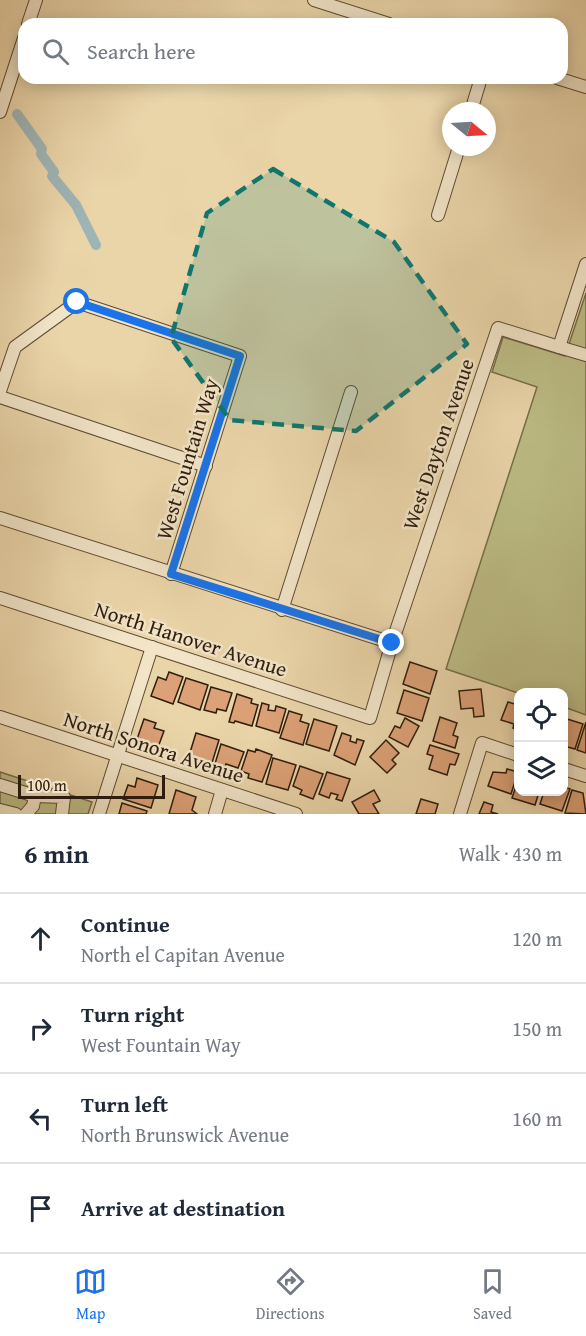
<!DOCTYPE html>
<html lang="en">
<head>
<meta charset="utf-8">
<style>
	body { margin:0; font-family:"Gentium Book Plus",serif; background:#f6f6f7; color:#1f2937 }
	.controls { position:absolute; right:18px; bottom:18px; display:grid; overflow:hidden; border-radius:12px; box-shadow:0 3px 15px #0003 }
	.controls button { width:54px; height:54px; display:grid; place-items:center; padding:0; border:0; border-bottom:2px solid #e0e1e3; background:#fff; color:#1f2937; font:30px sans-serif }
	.compass { position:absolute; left:442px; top:102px; width:54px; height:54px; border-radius:50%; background:#fff; box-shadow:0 3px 15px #0003; rotate:108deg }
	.scale { position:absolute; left:18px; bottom:15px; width:147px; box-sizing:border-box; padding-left:6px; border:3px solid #2f1d0d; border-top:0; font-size:16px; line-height:21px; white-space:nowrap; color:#2f1d0d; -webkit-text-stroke:4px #f1e4c7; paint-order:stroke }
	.stop { position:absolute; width:18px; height:18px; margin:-14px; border:4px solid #1a73e8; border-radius:50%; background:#fff }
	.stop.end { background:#1a73e8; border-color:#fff; box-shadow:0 2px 6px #0008 }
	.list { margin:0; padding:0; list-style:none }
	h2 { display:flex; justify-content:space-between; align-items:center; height:78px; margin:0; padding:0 24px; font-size:26px }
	h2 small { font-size:20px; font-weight:400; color:#747a83 }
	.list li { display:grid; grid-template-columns:39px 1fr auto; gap:18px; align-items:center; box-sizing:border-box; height:90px; padding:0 24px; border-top:2px solid #e0e1e3 }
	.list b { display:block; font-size:22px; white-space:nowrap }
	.list p { margin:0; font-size:20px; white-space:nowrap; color:#747a83 }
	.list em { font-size:20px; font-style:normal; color:#747a83 }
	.icon { flex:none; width:33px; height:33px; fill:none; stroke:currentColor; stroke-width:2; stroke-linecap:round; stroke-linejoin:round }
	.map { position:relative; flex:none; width:586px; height:814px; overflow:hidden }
	.search { position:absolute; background:#fff; box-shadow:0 3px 15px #0003; left:18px; right:18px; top:18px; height:66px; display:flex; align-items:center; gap:15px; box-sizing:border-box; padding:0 21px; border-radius:18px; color:#747a83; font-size:22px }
	.sheet { height:438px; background:#fff }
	nav { display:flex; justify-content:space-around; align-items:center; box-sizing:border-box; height:84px; border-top:2px solid #e0e1e3; background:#fff; font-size:16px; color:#747a83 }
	nav a { display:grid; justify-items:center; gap:3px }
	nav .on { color:#1a73e8 }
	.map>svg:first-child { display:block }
</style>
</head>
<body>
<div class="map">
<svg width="586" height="814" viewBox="0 0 586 814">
	<rect width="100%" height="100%" fill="#ead5a9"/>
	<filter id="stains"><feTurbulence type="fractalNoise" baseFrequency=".00333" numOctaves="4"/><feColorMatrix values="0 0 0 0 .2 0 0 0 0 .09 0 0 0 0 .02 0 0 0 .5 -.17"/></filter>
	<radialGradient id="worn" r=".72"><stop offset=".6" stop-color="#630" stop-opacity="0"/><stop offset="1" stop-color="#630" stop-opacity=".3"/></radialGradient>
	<g fill="#bcbc85" stroke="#766c49" stroke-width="1.5">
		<path d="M586,293V715L564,707V692L518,693L446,669L537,387L492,372L503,337L565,356Z"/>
		<path d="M0,772L92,802L88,814H0Z"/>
	</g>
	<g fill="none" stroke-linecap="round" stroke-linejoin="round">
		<path stroke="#9eb5b5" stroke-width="10" d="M17,114L42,149L41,154L54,172L52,176L76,205L96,245"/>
	</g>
	<g fill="#dca176" stroke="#2f1d0d" stroke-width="1.5">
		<path d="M410,662L437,671L430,694L403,684Z"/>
		<path d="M169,672L183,677L173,704L151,696L158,677L166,680Z"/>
		<path d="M186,678L208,685L200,710L178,702Z"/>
		<path d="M211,687L232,693L226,711L217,709L216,713L204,710Z"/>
		<path d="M481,689L484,716L474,717L473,708L461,709L459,691Z"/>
		<path d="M404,690L429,698L422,721L397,713Z"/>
		<path d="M237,694L252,699L251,703L258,705L252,726L235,721L234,723L229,722Z"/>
		<path d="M508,702L518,705V730L513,728L514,724L501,720Z"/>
		<path d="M262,703L269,705L268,710L275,711L276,706L286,709L279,733L256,726Z"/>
		<path d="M289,711L302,715L300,721L309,724L303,745L280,738Z"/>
		<path d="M440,717L457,723L453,735L458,737L455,748L433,741Z"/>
		<path d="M405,718L419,726L408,747L389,737L395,726L400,728Z"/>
		<path d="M564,718L583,724L575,749L564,746L567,736L564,735Z"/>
		<path d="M144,719L156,723L154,728L164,731L157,750L136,742Z"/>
		<path d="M314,719L337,726L329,751L306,744Z"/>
		<path d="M586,722V753L577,750Z"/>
		<path d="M196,733L219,740L211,766L188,759Z"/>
		<path d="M342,733L351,736L350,741L356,743L357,739L364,741L355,765L334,755Z"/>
		<path d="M386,740L399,753L392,760L396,764L387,773L370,757Z"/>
		<path d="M221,744L244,752L238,768L226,764L224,770L214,767Z"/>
		<path d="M430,745L459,754L455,765L450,764L447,775L429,769L433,756L427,754Z"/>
		<path d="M256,749L272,755L262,782L248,778L249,774L241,771L248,750L255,752Z"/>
		<path d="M273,758L296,765L288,790L266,784Z"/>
		<path d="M300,766L323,774L313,799L300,794L302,790L293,786Z"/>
		<path d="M507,769L518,772L511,794L488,786L493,772L506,773Z"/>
		<path d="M327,772L350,779L342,801L336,799L338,795L331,793L329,798L319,794Z"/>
		<path d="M137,778L158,785L151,808L123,799L128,785L135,787Z"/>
		<path d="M518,780V792H539L535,805L512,798Z"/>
		<path d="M564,787L570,789L562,811L540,804L544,792L556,794L557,792H564Z"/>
		<path d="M176,790L196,797L192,810L197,814H169Z"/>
		<path d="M374,790L380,801L373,804L379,814H359L352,802Z"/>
		<path d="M572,790L583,793L586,814L565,813Z"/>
		<path d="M421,799L438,804L435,814H416Z"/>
		<path d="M484,802L493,805L491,812L498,814H479Z"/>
		<path d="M122,803L147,811L146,814H119Z"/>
	</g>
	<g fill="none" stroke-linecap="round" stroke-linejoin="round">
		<defs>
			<g id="minor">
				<path d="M314,0L389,24"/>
				<path d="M28,24L36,0"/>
				<path d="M557,78L586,87"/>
				<path d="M471,111L481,78"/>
				<path d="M0,112L24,38"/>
				<path d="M438,215L459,147"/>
				<path d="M559,347L586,355"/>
				<path d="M0,391L15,347L77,302L240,356L171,574"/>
				<path d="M0,397L206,466"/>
				<path d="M0,518L392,643"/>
				<path d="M0,598L370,718L392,643L498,328L559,347L586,264"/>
				<path d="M282,610L351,392"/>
				<path d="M0,717L296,814"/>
				<path d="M564,769L586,776"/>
				<path d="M0,785L35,796L64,797L62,814"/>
				<path d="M0,810L16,814"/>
				<path d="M26,814L33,806L35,796"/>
				<path d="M99,814L152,647"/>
				<path d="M215,814L222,790"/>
				<path d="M460,814L482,743L518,755"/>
			</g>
		</defs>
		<use href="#minor" stroke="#5e4b34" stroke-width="14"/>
		<use href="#minor" stroke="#f1e4c7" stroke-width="12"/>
	</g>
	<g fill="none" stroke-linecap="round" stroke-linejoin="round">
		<path stroke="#1a73e8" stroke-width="8" d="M77,302L240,356L171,574L392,643"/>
	</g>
	<path fill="#0f766e" fill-opacity="0.2" stroke="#0f766e" stroke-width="4.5" stroke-dasharray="12 8" stroke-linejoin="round" d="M273,169L394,242L467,344L356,431L230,420L171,338L207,213Z"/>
	<g text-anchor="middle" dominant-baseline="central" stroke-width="5" stroke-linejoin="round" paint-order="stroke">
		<g font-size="21" fill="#2f1d0d" stroke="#f1e4c7">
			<text transform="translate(438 444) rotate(-71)">West Dayton Avenue</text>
			<text transform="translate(187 459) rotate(-73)">West Fountain Way</text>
			<text transform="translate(191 639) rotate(18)">North Hanover Avenue</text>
			<text transform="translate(154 747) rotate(18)">North Sonora Avenue</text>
		</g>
	</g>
	<rect width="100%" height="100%" filter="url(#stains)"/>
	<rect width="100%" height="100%" fill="url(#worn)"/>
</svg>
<div class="controls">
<button><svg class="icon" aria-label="locate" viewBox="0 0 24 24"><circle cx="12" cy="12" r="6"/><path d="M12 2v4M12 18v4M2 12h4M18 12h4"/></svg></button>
<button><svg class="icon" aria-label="layers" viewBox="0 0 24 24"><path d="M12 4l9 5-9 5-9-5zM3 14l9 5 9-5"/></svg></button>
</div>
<svg class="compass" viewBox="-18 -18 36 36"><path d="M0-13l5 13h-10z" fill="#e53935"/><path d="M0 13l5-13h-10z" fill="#747a83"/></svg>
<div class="scale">100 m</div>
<div class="stop" style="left:77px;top:302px"></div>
<div class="stop end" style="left:392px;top:643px"></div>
<div class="search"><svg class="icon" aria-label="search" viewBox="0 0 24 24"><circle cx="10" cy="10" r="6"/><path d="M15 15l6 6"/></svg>Search here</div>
</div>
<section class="sheet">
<h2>6 min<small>Walk · 430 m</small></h2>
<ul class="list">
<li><svg class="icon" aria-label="ahead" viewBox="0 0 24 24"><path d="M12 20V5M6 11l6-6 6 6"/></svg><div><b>Continue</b><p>North el Capitan Avenue</p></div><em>120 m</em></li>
<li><svg class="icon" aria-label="right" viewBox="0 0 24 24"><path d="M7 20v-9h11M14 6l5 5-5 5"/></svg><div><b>Turn right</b><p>West Fountain Way</p></div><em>150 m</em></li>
<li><svg class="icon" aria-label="left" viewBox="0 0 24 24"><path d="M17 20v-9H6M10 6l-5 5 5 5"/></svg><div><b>Turn left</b><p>North Brunswick Avenue</p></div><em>160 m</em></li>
<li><svg class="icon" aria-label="arrive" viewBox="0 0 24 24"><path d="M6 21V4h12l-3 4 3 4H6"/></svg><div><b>Arrive at destination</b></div></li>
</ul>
</section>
<nav>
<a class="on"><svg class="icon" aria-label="map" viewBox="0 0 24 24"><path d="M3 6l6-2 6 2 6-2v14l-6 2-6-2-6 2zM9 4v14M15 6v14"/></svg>Map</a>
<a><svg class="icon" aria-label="directions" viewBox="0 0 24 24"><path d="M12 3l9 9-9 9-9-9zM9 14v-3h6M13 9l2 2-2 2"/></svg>Directions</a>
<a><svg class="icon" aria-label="saved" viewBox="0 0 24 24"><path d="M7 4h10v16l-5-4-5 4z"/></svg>Saved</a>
</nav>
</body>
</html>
